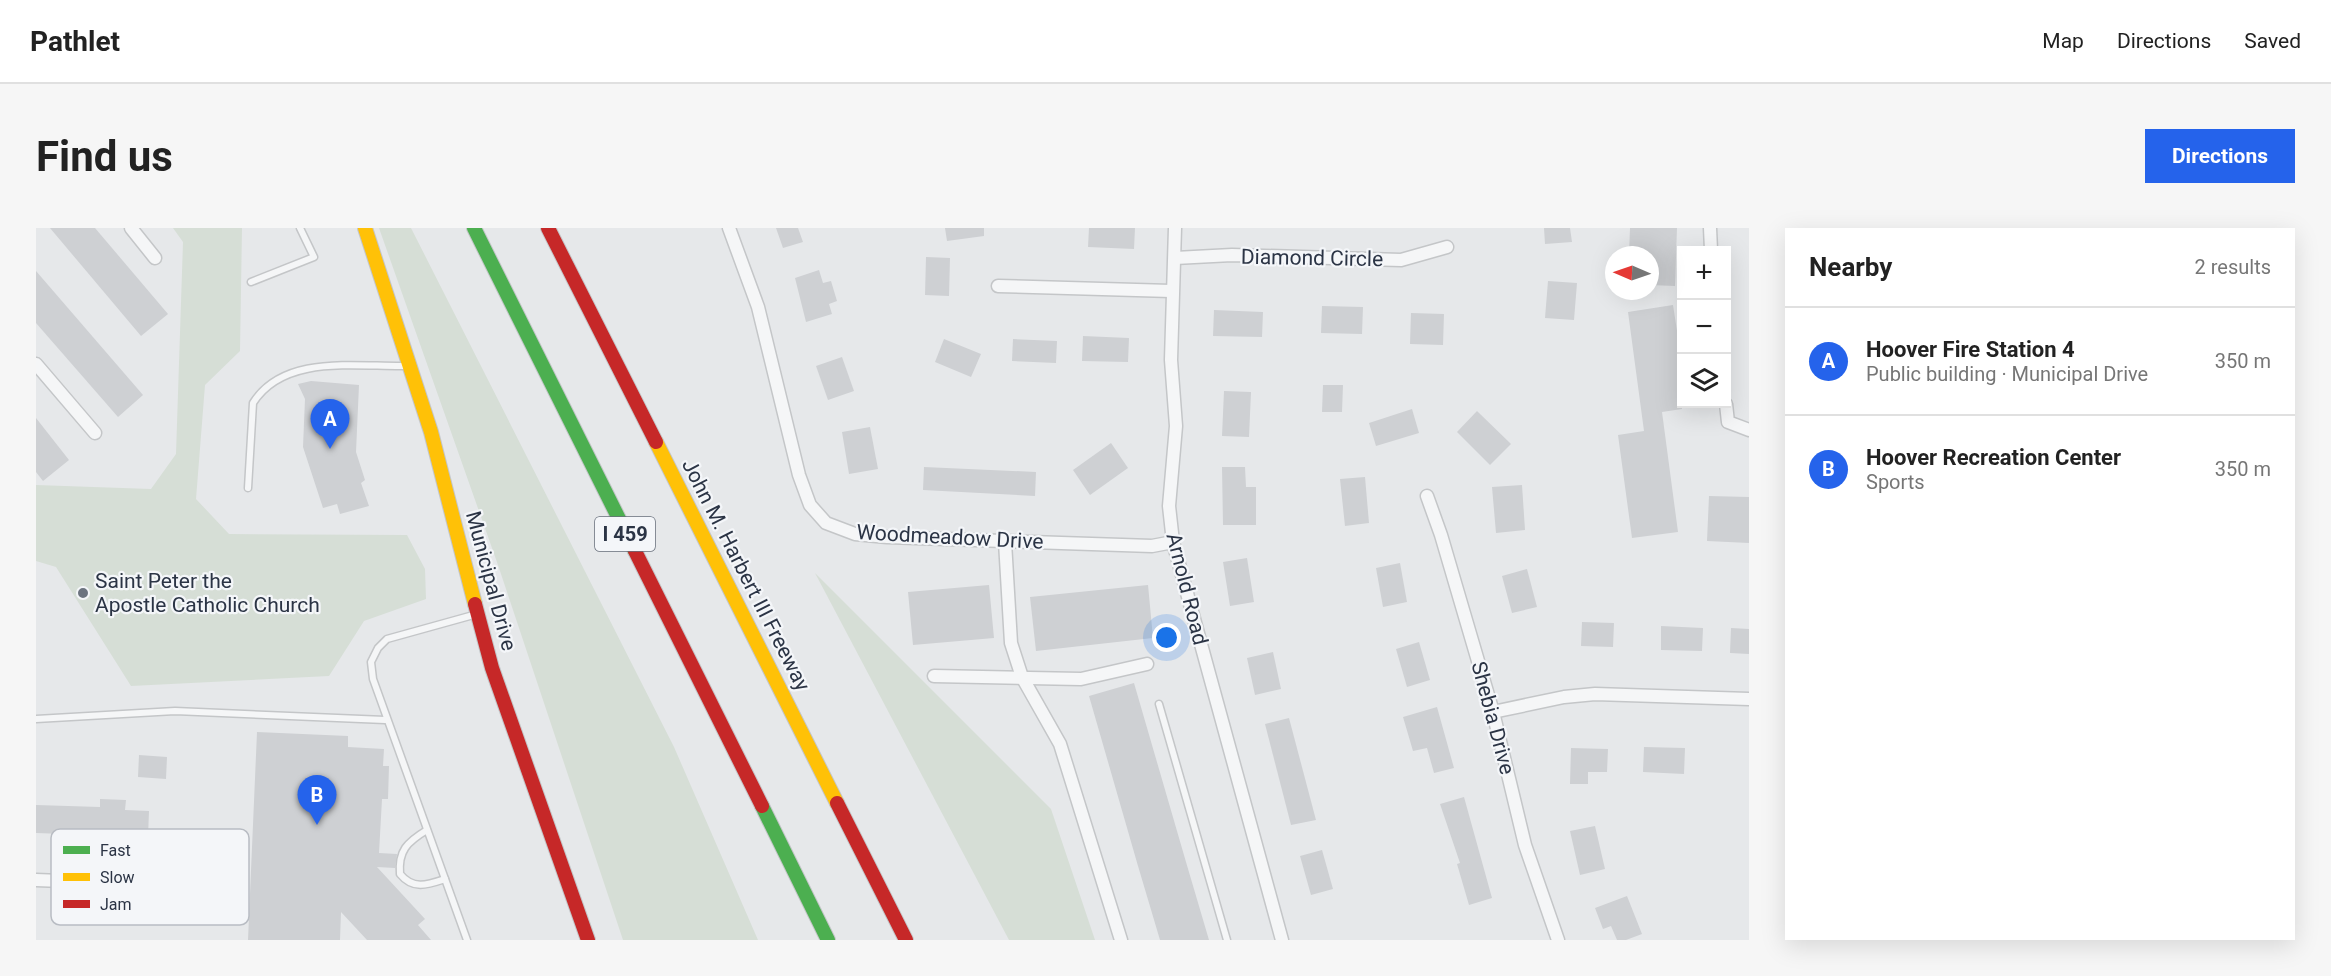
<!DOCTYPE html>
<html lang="en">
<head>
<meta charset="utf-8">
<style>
	body { margin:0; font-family:Roboto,sans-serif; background:#f6f6f6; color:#222 }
	.controls { position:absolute; right:18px; top:18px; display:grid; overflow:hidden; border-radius:0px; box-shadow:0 6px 24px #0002 }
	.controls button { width:54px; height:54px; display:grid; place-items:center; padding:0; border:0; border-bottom:2px solid #e0e0e0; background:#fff; color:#222; font:30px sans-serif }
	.compass { position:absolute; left:1569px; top:18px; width:54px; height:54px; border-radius:50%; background:#fff; box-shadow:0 6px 24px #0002; rotate:272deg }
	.you { position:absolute; left:1131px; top:410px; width:21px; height:21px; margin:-15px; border:4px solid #fff; border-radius:50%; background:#1a73e8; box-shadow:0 0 0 9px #1a73e833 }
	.badge { display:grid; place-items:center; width:39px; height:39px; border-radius:50%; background:#2563eb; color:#fff; font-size:20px; font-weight:700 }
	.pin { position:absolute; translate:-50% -50px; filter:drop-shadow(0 2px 3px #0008) }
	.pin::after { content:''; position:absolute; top:32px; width:21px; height:18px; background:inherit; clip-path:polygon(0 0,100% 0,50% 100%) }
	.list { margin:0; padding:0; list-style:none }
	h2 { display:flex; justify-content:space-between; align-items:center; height:78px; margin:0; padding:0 24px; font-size:26px }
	h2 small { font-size:20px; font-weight:400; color:#767676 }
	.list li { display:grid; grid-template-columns:39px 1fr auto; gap:18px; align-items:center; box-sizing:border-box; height:108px; padding:0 24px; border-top:2px solid #e0e0e0 }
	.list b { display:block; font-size:22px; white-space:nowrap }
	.list p { margin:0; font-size:20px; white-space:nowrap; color:#767676 }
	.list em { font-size:20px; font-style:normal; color:#767676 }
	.icon { flex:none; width:33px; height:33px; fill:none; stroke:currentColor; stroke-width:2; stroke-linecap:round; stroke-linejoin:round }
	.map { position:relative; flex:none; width:1713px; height:712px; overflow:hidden; border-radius:0px }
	header { display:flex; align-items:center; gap:36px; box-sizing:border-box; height:84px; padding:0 30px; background:#fff; border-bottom:2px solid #e0e0e0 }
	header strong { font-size:28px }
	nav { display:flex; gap:33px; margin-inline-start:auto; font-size:21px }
	.intro { display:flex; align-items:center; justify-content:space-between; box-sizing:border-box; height:144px; padding:0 36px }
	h1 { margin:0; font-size:42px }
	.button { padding:15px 27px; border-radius:0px; background:#2563eb; color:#fff; font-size:21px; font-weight:700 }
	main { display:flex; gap:36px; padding:0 36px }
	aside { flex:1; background:#fff; border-radius:0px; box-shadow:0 6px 24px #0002 }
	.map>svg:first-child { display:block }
</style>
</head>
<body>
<header>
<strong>Pathlet</strong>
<nav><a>Map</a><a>Directions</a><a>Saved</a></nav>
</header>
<div class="intro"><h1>Find us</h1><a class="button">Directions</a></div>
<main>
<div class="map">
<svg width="1713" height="712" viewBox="0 0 1713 712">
	<rect width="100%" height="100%" fill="#e6e8ea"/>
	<g fill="#d6ded6">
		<path d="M137,0H206L204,123L169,157L160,271L193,306L371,307L389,341L390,371L328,393L293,448L95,458L20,339L0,333V257L115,261L140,226L147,14Z"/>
		<path d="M343,0H375L638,519L722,712H587L462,337Z"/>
		<path d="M779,345L1015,581L1059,712H973Z"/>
	</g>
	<g fill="#ced0d3">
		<path d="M14,0H59L132,86L105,108Z"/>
		<path d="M740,0H762L767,14L747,20Z"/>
		<path d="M909,0H948V8L911,13Z"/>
		<path d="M1053,0H1099L1098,21L1052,19Z"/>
		<path d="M1508,0H1534L1536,14L1509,16Z"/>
		<path d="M1594,0H1641L1639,58L1614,57V27H1593Z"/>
		<path d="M890,29L914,30L913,68L889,67Z"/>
		<path d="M783,42L787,55L795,53L801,73L793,76L796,86L770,94L759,50Z"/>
		<path d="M0,43L107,167L82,189L0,95Z"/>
		<path d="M1512,53L1541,55L1538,92L1509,90Z"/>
		<path d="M1637,77L1646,135V181L1626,184L1642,304L1596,310L1582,207L1608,203L1592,84Z"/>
		<path d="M1286,78L1327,79L1326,106L1285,105Z"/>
		<path d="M1178,82L1227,84L1226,109L1177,108Z"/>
		<path d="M1375,85L1408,86L1407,117L1374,116Z"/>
		<path d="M1047,108L1093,110L1092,134L1046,133Z"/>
		<path d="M908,111L945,126L935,149L899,134Z"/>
		<path d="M977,111L1021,113L1020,135L976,133Z"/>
		<path d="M806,129L818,163L792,172L780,138Z"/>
		<path d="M275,153L323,157L320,224L329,252L325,255L333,278L304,286L301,276L287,280L267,219L269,171L262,156Z"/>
		<path d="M1287,157H1307L1306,184H1286Z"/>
		<path d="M1188,163L1215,164L1213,209L1186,208Z"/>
		<path d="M1376,181L1383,205L1340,218L1333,195Z"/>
		<path d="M1441,183L1475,216L1454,237L1421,204Z"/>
		<path d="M0,190L33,232L7,253L0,244Z"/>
		<path d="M834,199L842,241L813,246L806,204Z"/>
		<path d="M1075,215L1092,240L1054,267L1037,242Z"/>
		<path d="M888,239L1000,244L999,268L887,262Z"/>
		<path d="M1186,239H1209L1210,259H1220V297H1187Z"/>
		<path d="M1329,249L1333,295L1309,298L1304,251Z"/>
		<path d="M1486,257L1489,302L1460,305L1456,259Z"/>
		<path d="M1673,268L1713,269V315L1671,313Z"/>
		<path d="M1211,330L1218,374L1194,378L1187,334Z"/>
		<path d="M1364,335L1371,374L1347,379L1340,340Z"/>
		<path d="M1491,341L1501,379L1476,385L1466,348Z"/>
		<path d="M953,357L958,410L877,417L872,364Z"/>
		<path d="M1112,357L1117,410L1000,423L994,369Z"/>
		<path d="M1546,394L1578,395L1577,419L1545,418Z"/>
		<path d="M1625,398L1667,400L1666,423L1625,422Z"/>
		<path d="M1695,400L1713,401V426L1694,425Z"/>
		<path d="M1383,414L1394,452L1371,459L1360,421Z"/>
		<path d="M1237,424L1245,461L1219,467L1211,430Z"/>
		<path d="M1098,455L1150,634L1173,712H1124L1102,638L1053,468Z"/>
		<path d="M1401,479L1418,540L1398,545L1391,520L1377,523L1367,489Z"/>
		<path d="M1253,490L1280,592L1255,597L1229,496Z"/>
		<path d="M221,504L312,508V519L348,521L347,538H353L352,571H346L343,625L361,626L359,640L341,639L389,691L382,697L395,712H331L305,684L304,712H212Z"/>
		<path d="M1608,519L1649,520L1648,546L1607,544Z"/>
		<path d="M1535,520L1572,521L1571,544H1552V556H1534Z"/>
		<path d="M103,527L131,529L130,551L102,549Z"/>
		<path d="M1428,569L1456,670L1433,677L1421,636L1424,635L1404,576Z"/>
		<path d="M64,571L90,572L89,582L113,583L112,609L0,605V577L64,579Z"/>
		<path d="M1559,598L1569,641L1544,647L1534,603Z"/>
		<path d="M1286,622L1297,661L1275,667L1264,628Z"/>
		<path d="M1591,668L1606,706L1590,712H1581L1575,698L1567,701L1559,680Z"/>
	</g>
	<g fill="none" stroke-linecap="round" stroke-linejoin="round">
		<defs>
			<g id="lane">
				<path d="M215,54L278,29L264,0"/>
				<path d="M212,260L217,175C248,126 320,139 370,138"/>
				<path d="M1123,476L1191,712"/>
				<path d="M0,491L139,483L349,492"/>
				<path d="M391,602C371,614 362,623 364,646C377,662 391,657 409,651"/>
				<path d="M431,712L337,451L335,434L342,420L351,411L441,386"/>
			</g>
			<g id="street">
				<path d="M95,0L119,30"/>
				<path d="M693,0L722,79L763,247L774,277L790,295L819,306L851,309L1116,318L1137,314"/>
				<path d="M1139,0L1135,132L1140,198L1133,278L1137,314L1246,712"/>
				<path d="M1674,0L1675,22"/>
				<path d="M1139,30L1196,27L1365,32L1411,19"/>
				<path d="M962,58L1135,63"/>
				<path d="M0,136L59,205"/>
				<path d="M1690,176L1692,194L1713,202"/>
				<path d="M1391,268L1405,307L1457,484L1489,617L1522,712"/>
				<path d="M969,314L975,415L986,449L1024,516L1085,712"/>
				<path d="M898,448L1045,451L1111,436"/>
				<path d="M1457,484L1528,469L1559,466L1713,471"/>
				<path d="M0,652L128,657"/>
			</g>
			<g id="fast">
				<path d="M438,0L599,323"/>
				<path d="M726,578L792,712"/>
			</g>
			<g id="slow">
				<path d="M329,0L395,204L439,376"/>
				<path d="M620,214L801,575"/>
			</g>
			<g id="jam">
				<path d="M512,0L620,214"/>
				<path d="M599,323L726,578"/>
				<path d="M439,376L456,440L552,712"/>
				<path d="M801,575L870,712"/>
			</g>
		</defs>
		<use href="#lane" stroke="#c4c6c8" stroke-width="9"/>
		<use href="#street" stroke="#c4c6c8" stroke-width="15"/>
		<use href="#fast" stroke="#c4c6c8" stroke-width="16"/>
		<use href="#slow" stroke="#c4c6c8" stroke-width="16"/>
		<use href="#jam" stroke="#c4c6c8" stroke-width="16"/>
		<use href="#lane" stroke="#f5f6f7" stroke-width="6"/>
		<use href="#street" stroke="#f5f6f7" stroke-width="12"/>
		<use href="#fast" stroke="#4caf50" stroke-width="14"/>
		<use href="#slow" stroke="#ffc107" stroke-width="14"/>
		<use href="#jam" stroke="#c62828" stroke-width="14"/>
	</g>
	<circle fill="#6c737f" stroke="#f4f6f9" stroke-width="2" cx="47" cy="365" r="6"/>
	<g text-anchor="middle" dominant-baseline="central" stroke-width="4.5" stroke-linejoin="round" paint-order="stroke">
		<rect fill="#f4f6f9" stroke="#676e7b" stroke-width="1.5" x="559" y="289" width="60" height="34" rx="4.5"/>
		<g font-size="20" font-weight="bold" fill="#2b3445">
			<text x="589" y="306">I 459</text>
		</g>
		<g font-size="21" fill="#2b3445" stroke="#f4f6f9">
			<text transform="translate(1276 30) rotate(1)">Diamond Circle</text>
			<text transform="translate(914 309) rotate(3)">Woodmeadow Drive</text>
			<text transform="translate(710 347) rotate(63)">John M. Harbert III Freeway</text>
			<text transform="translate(455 353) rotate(75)">Municipal Drive</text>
			<text transform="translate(1151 361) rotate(76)">Arnold Road</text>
			<text transform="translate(1457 490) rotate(75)">Shebia Drive</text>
		</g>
		<g font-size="21" fill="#2b3445" stroke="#f4f6f9" text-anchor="start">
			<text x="59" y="353">Saint Peter the<tspan x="59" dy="24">Apostle Catholic Church</tspan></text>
		</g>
	</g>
	<rect x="15" y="601" width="198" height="96" rx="9" fill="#f4f6f9" stroke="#b8bcc3" stroke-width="1.5"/>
	<rect x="27" y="618" width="27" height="8" fill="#4caf50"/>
	<rect x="27" y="645" width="27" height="8" fill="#ffc107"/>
	<rect x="27" y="672" width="27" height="8" fill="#c62828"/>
	<g font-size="16" fill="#2b3445">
		<text x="64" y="628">Fast</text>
		<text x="64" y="655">Slow</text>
		<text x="64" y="682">Jam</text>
	</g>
</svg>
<div class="controls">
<button>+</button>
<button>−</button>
<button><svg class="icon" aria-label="layers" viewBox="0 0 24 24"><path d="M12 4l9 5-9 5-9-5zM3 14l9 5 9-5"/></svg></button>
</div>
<svg class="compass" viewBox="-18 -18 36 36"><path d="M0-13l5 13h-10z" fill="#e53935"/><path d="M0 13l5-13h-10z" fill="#767676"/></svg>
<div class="you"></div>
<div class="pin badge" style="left:294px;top:221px">A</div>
<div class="pin badge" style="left:281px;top:597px">B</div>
</div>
<aside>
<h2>Nearby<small>2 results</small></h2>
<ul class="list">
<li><span class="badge">A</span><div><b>Hoover Fire Station 4</b><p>Public building · Municipal Drive</p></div><em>350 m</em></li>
<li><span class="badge">B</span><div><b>Hoover Recreation Center</b><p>Sports</p></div><em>350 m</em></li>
</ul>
</aside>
</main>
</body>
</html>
